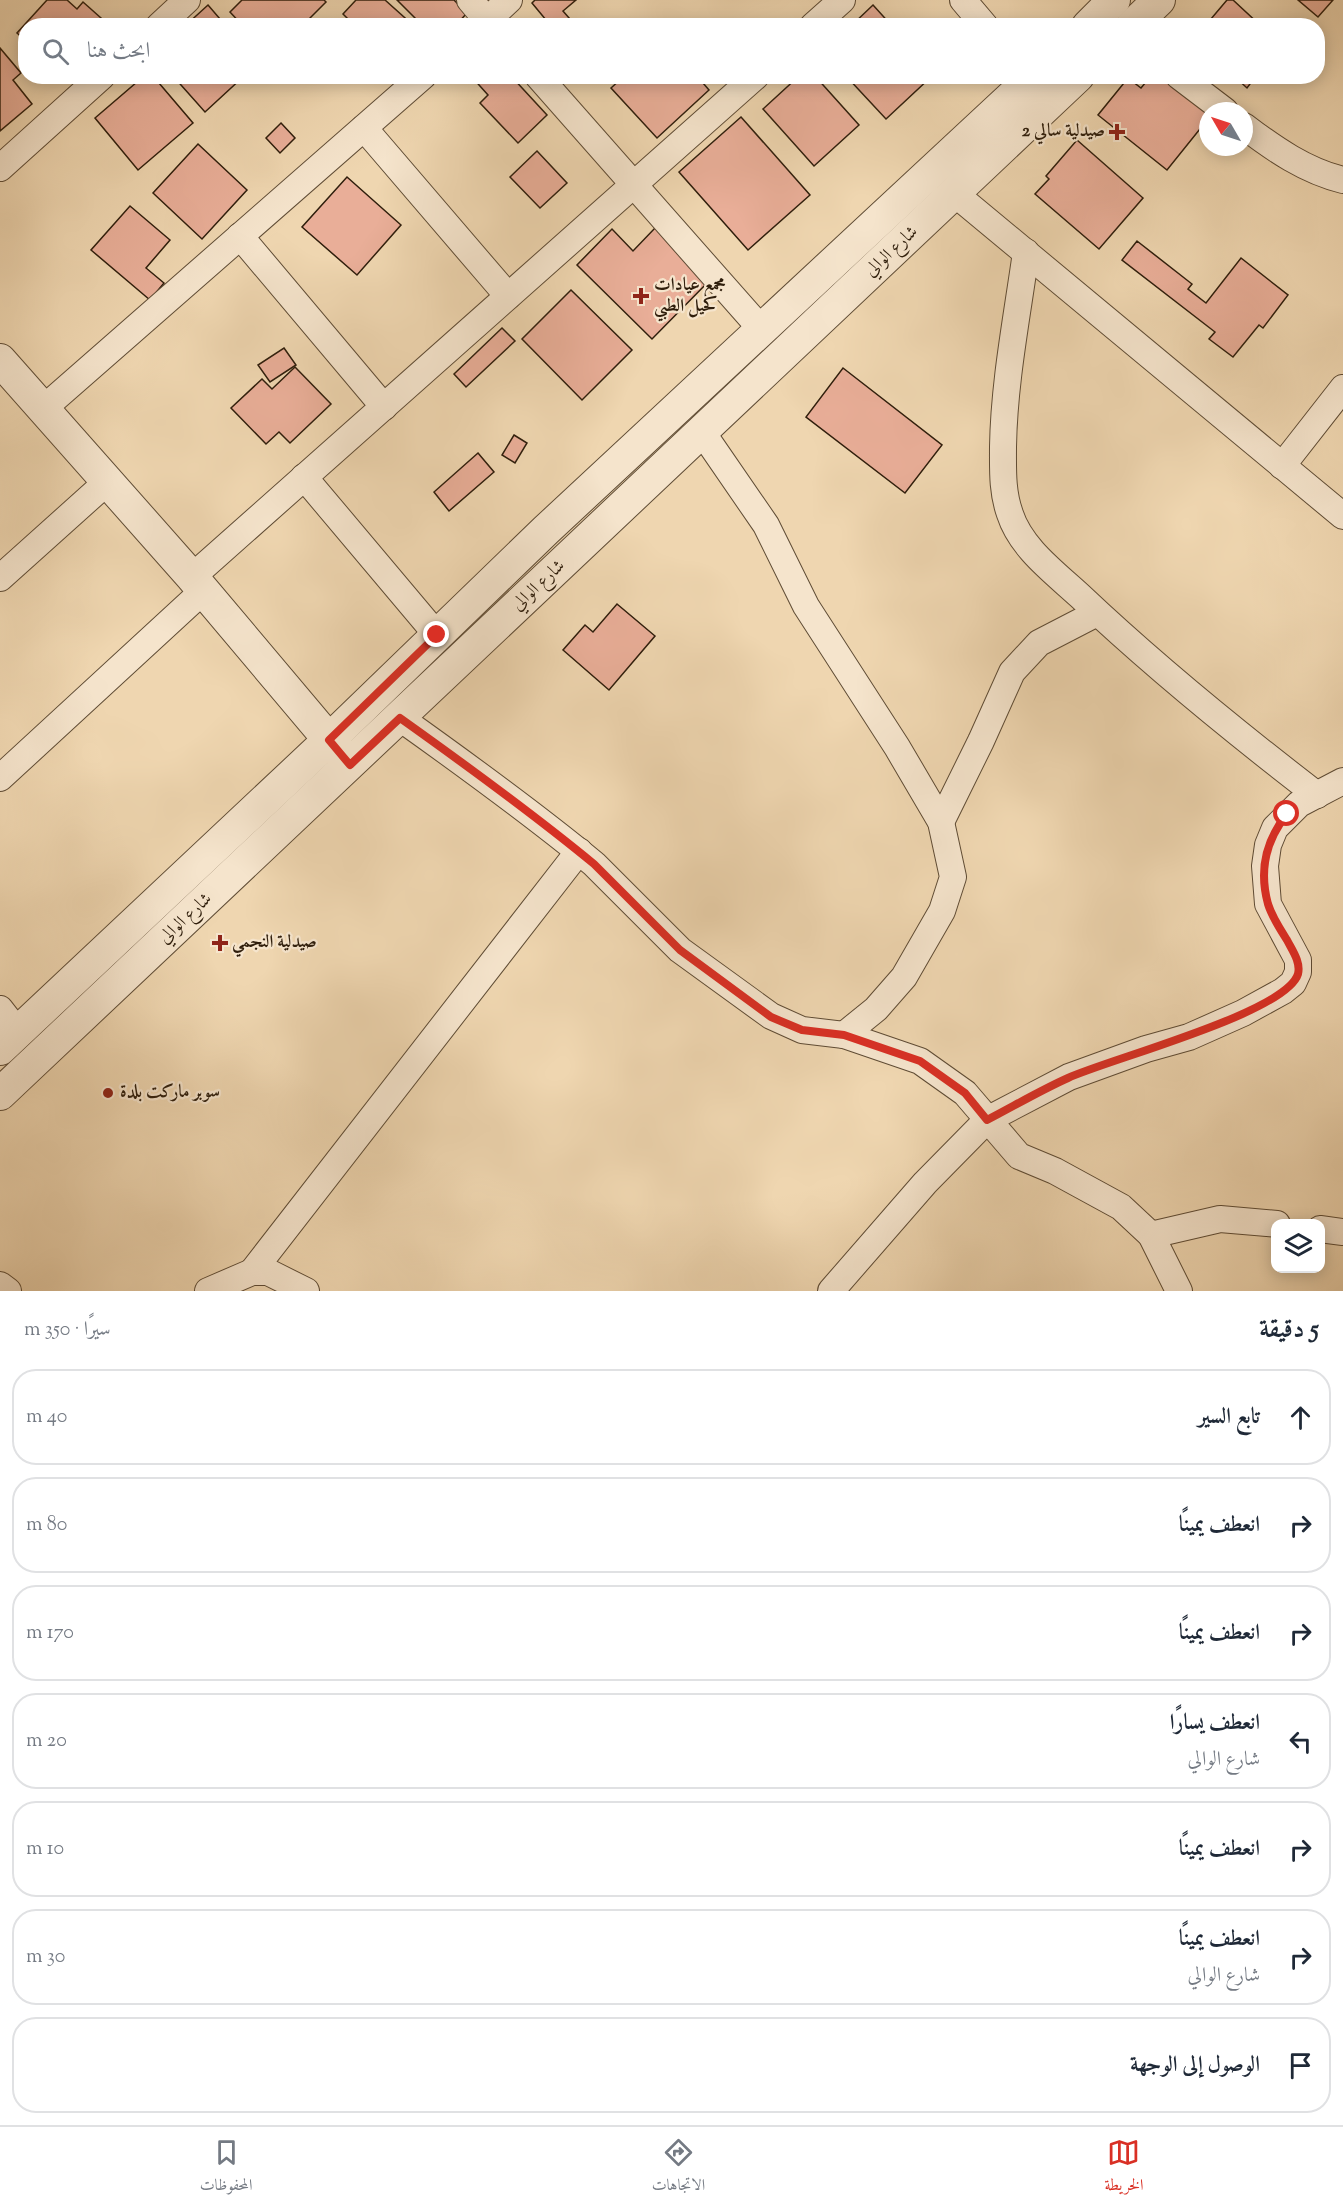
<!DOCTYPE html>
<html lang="ar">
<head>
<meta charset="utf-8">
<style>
	body { margin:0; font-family:"Sorts Mill Goudy",Amiri,serif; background:#f2f2f3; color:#1f2937; direction:rtl }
	.controls { position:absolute; right:18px; bottom:18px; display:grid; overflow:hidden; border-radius:12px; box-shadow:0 3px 15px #0003 }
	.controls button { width:54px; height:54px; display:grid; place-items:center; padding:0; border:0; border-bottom:2px solid #e0e1e3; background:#fff; color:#1f2937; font:30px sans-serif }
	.compass { position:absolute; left:1199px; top:102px; width:54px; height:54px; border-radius:50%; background:#fff; box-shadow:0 3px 15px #0003; rotate:309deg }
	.stop { position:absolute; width:18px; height:18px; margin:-14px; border:4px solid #d93025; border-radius:50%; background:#fff }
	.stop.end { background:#d93025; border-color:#fff; box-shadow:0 2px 6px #0008 }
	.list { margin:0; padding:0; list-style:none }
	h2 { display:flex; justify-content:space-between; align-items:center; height:78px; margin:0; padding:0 24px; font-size:26px }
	h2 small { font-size:20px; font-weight:400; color:#747a83 }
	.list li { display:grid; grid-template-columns:39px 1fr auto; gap:18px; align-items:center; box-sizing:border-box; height:96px; margin:0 12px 12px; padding:0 12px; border:2px solid #e0e1e3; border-radius:24px }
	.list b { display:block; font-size:22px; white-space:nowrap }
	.list p { margin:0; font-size:20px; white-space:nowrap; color:#747a83 }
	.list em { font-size:20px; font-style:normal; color:#747a83 }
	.icon { flex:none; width:33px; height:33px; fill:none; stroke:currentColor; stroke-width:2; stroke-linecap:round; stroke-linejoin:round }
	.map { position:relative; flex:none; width:1343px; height:1291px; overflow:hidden; direction:ltr }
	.search { position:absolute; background:#fff; box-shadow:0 3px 15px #0003; left:18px; right:18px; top:18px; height:66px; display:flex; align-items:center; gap:15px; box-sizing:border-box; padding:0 21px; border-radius:24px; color:#747a83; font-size:22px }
	.sheet { height:834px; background:#fff }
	nav { display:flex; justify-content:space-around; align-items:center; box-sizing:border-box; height:84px; border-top:2px solid #e0e1e3; background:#fff; font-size:16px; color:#747a83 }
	nav a { display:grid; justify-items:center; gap:3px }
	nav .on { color:#d93025 }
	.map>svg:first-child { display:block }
</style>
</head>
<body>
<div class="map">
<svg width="1343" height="1291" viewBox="0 0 1343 1291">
	<rect width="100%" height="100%" fill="#efd6b0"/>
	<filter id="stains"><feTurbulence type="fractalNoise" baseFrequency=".00333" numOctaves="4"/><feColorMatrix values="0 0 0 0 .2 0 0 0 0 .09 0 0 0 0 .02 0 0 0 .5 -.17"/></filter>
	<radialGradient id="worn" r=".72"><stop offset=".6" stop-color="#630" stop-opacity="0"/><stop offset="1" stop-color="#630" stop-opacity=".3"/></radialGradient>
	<g fill="#e9ae98" stroke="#2f1e0c" stroke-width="1.5">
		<path d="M47,0H67L77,9L83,2L110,26H26V41L17,33Z"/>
		<path d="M242,0H324L326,2L302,26H243L230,12Z"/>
		<path d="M356,0H385L414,26H355L343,14Z"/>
		<path d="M397,0H454L467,13L455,26H423Z"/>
		<path d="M535,0H576L563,11L576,26H551L532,3Z"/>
		<path d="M1227,0H1233L1261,26H1205Z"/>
		<path d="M1298,0H1333L1318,17Z"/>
		<path d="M208,5L226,26H185Z"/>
		<path d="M873,5L892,26H851Z"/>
		<path d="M0,48L21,73L13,80L32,104L0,131Z"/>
		<path d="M144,76H153L193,123L138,170L95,118Z"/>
		<path d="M173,76H244L205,112Z"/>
		<path d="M471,76H511L547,115L518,143L480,103L488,95Z"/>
		<path d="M621,76H697L709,90L657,138L611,88L622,78Z"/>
		<path d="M799,76H815L859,125L814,166L763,109Z"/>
		<path d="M846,76H932L886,119Z"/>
		<path d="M1151,76H1176L1208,111V119L1167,170L1098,115L1128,78L1141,88Z"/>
		<path d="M1234,76H1256L1247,88Z"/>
		<path d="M741,117L810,195L748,250L679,172Z"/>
		<path d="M281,123L295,138L280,153L266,138Z"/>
		<path d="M1077,140L1143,198L1099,249L1035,194L1049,179L1046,176Z"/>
		<path d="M198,144L247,190L202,239L153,193Z"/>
		<path d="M537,151L567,183L540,208L510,177Z"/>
		<path d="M347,177L401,225L357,275L302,227Z"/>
		<path d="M130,206L170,240L146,268L164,283L150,300L91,250Z"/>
		<path d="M655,228L709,281L652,339L577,265L612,229L633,251Z"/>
		<path d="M1137,241L1192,284L1188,289L1206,303L1241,258L1288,295L1263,328L1259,325L1233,357L1209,339L1215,332L1122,260Z"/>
		<path d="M571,290L632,350L582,400L522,339Z"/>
		<path d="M502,328L515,341L466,387L454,374Z"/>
		<path d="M284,348L296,365L270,382L258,365Z"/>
		<path d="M295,367L331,404L290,443L279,432L266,444L231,408L262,379L272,389Z"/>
		<path d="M843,368L942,445L905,493L806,417Z"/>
		<path d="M514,435L527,443L515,463L502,455Z"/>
		<path d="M478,453L494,472L449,511L434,492Z"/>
		<path d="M617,604L655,636L609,690L563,650L585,625L593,632Z"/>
	</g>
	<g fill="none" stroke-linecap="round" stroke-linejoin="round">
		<defs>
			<g id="minor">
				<path d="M470,0L492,26"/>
				<path d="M963,0L985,26"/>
				<path d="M159,26L187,0"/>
				<path d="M481,26L509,0"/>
				<path d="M813,26L842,0"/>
				<path d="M538,76L762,330"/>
				<path d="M1179,76L1225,111"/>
				<path d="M1244,126C1274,149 1306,171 1343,180"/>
				<path d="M364,128L508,296"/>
				<path d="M0,168L102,76"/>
				<path d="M954,193L1343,516"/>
				<path d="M240,236L384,407"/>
				<path d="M1026,252C1017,317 1004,382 1003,447C1003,470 1002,492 1010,514C1021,548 1054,572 1080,596C1155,667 1235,732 1317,795"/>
				<path d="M44,408L423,76"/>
				<path d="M702,432L766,525L806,606L897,747L941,822L953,877L942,911L904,977L876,1009L844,1035"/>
				<path d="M1282,466L1343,388"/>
				<path d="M304,477L437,635"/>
				<path d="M192,577L756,76"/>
				<path d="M0,578L107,482"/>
				<path d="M400,718C466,765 531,812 594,864L680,950L771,1016L802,1030L844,1035L920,1061L965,1093L1019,1156L1055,1171L1121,1207L1151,1235L1179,1291"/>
				<path d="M0,778L203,591"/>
				<path d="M941,822L981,741L1012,672L1039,643L1097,613"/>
				<path d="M0,1009L18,1032"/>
				<path d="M1320,1229L1343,1232"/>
				<path d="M1151,1235L1220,1219L1277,1224"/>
				<path d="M252,1272L579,851"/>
				<path d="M0,1285L8,1291"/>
				<path d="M208,1291L252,1272H268L306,1291"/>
				<path d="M831,1291L925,1183L987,1120L1069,1077L1146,1049L1189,1037L1243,1013L1283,991L1293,983L1298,972V960L1268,904L1265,866L1268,845L1275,828L1299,804L1343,781"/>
			</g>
			<g id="tertiary">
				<path d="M1088,26L1114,0"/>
				<path d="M1132,26L1159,0"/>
				<path d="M0,360L192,577L342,755"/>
				<path d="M0,1049L329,740L546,530L1034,76"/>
				<path d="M0,1094L1078,76"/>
			</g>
		</defs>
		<use href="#minor" stroke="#5f4c35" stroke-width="28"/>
		<use href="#tertiary" stroke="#5f4c35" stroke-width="34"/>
		<use href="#minor" stroke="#f5e4cc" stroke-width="26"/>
		<use href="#tertiary" stroke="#f5e4cc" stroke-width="32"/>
	</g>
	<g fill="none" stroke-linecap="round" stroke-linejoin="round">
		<path stroke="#d93025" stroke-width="8" d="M437,635L329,740L350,765L400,718C466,765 531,812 594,864L680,950L771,1017L802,1030L844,1035L920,1061L965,1093L987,1120C1014,1106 1041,1090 1068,1078C1109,1059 1286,1013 1298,974C1301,962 1292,950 1287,940C1280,929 1272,917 1268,904C1259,871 1266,840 1287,814"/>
	</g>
	<g fill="#8f2418" stroke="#f5e4cc" stroke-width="2">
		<path d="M1114 123h6v6h6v6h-6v6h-6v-6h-6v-6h6z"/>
		<path d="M638 287h6v6h6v6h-6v6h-6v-6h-6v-6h6z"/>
		<path d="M217 934h6v6h6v6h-6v6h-6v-6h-6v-6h6z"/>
		<circle cx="108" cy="1093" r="6"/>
	</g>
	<g text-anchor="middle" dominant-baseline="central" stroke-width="4.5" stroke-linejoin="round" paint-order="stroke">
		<g font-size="18" font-weight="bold" fill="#2f1e0c" stroke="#f5e4cc" text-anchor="start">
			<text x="1105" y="132" text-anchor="end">صيدلية سالي 2</text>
			<text x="654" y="286">مجمع عيادات<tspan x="654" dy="21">كحيل الطبي</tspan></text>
			<text x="232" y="943">صيدلية النجمي</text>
			<text x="120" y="1093">سوبر ماركت بلدة</text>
		</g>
		<g font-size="18" fill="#2f1e0c" stroke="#f5e4cc">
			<text transform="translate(892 252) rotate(-43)">شارع الوالي</text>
			<text transform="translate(539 586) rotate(-43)">شارع الوالي</text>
			<text transform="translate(186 919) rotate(-43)">شارع الوالي</text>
		</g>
	</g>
	<rect width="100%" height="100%" filter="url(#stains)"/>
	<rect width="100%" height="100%" fill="url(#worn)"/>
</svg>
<div class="controls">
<button><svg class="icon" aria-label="layers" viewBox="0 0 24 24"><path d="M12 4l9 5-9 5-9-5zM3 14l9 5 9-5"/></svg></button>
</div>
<svg class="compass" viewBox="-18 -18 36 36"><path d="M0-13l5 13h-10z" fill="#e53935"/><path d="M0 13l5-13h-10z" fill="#747a83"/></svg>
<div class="stop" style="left:1287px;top:814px"></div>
<div class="stop end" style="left:437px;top:635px"></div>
<div class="search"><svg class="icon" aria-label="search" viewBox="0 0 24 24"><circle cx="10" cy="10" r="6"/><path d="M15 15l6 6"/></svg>ابحث هنا</div>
</div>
<section class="sheet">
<h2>5 دقيقة<small>سيرًا · 350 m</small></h2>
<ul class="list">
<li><svg class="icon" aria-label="ahead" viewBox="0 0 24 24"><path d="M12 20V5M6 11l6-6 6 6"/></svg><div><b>تابع السير</b></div><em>40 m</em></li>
<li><svg class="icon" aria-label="right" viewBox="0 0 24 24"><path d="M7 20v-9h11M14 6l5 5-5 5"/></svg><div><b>انعطف يمينًا</b></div><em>80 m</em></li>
<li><svg class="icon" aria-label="right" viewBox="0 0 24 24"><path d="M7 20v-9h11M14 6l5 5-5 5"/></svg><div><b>انعطف يمينًا</b></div><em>170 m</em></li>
<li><svg class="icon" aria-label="left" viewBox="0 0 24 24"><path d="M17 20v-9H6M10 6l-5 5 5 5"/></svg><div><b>انعطف يسارًا</b><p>شارع الوالي</p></div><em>20 m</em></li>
<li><svg class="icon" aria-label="right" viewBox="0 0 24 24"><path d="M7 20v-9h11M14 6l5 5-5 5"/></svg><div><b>انعطف يمينًا</b></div><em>10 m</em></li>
<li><svg class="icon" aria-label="right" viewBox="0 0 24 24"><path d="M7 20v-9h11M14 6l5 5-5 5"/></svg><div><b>انعطف يمينًا</b><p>شارع الوالي</p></div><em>30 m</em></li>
<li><svg class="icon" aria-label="arrive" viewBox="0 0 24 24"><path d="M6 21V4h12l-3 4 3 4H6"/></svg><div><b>الوصول إلى الوجهة</b></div></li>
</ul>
</section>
<nav>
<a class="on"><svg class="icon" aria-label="map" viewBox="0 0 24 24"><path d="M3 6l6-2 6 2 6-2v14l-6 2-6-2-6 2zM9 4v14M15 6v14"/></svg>الخريطة</a>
<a><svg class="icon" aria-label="directions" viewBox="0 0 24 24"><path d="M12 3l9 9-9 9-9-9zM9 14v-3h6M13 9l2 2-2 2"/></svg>الاتجاهات</a>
<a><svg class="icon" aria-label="saved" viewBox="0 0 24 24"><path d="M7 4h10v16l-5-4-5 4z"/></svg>المحفوظات</a>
</nav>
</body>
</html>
